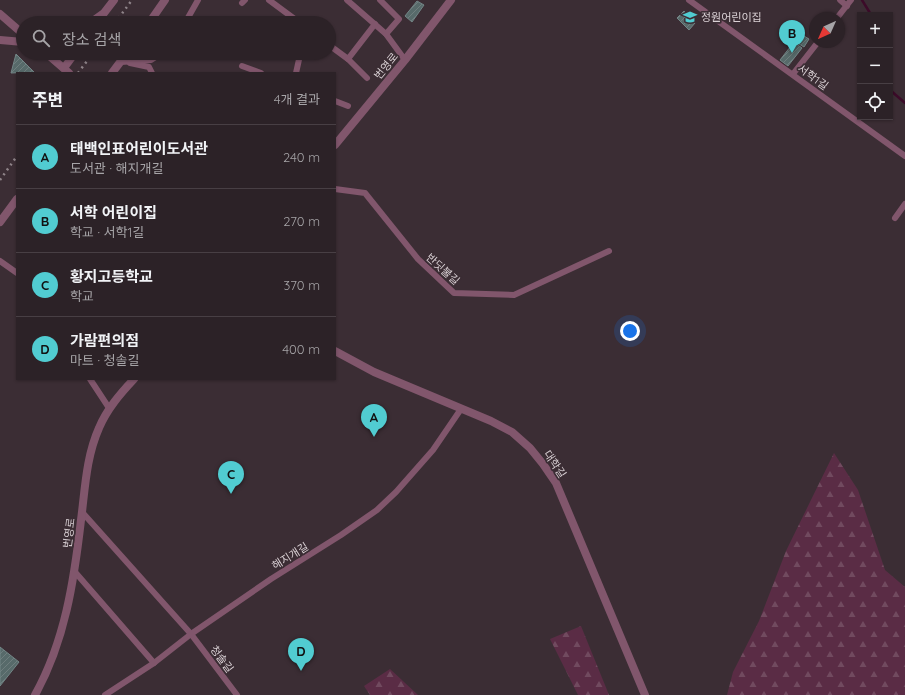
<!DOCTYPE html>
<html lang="ko">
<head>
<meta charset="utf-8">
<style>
	body { margin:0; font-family:Quicksand,"Noto Sans KR",sans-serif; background:#382f33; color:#f1f3f6 }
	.controls { position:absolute; right:12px; top:12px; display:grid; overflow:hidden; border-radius:0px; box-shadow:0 1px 3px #0004 }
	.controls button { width:36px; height:36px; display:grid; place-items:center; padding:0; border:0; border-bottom:1px solid #483f44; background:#2c2227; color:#f1f3f6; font:20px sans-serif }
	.compass { position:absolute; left:809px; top:12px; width:36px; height:36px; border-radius:50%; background:#2c2227; box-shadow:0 1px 3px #0004; rotate:225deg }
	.you { position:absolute; left:630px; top:331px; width:14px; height:14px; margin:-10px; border:3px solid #fff; border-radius:50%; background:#1a73e8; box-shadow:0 0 0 6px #1a73e833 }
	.badge { display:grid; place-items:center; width:26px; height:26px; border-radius:50%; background:#51ccd1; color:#111; font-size:13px; font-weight:700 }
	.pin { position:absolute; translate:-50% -33px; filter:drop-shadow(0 1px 2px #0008) }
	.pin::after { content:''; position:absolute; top:21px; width:14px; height:12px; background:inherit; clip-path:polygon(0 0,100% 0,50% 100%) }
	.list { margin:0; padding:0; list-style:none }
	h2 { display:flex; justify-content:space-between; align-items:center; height:52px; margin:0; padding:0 16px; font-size:17px }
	h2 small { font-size:13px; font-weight:400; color:#a6a4a7 }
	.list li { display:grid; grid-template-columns:26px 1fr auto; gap:12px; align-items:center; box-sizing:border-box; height:64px; padding:0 16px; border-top:1px solid #483f44 }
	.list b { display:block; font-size:15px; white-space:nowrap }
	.list p { margin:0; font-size:13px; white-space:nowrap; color:#a6a4a7 }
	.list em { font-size:13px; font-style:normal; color:#a6a4a7 }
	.icon { flex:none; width:22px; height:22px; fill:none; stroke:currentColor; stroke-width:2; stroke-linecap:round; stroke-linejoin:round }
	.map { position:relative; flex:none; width:905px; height:695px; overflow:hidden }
	.search { position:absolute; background:#2c2227; box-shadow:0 1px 3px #0004; left:16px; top:16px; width:320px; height:44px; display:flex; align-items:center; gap:10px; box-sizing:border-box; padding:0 14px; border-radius:22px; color:#a6a4a7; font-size:15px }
	.panel { position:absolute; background:#2c2227; box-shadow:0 1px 3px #0004; left:16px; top:72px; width:320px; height:308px; border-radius:0px }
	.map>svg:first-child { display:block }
</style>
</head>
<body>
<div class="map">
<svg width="905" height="695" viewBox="0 0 905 695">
	<defs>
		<pattern id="forest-firs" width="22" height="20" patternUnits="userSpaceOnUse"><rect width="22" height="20" fill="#5a2c45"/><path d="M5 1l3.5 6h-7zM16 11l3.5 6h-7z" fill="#714a5f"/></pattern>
		<pattern id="building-hatch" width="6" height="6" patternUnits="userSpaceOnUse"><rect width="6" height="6" fill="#576a6a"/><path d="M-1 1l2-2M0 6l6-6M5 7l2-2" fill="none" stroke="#6f7e7e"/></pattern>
	</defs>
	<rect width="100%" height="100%" fill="#3b2d34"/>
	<g fill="url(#forest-firs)">
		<path d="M834,453L858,490L885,570L905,587V695H727L733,672L759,621L786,551Z"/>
		<path d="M581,626L609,695H578L550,639Z"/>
		<path d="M390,669L418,695H370L364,686Z"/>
	</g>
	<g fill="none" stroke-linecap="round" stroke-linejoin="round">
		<g stroke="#3c0b29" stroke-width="2.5">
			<path d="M862,0L870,13V15"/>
			<path d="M890,90L905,103"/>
		</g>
	</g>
	<g fill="url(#building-hatch)" stroke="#728586">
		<path d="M417,1L424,5L412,22L405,16Z"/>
		<path d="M684,11L695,23L689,30L677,18Z"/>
		<path d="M804,36L809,39L804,47L799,44Z"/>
		<path d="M794,42L802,48L788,66L780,60Z"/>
		<path d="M16,54L34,72L11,73Z"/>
		<path d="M0,647L19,662L0,686Z"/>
	</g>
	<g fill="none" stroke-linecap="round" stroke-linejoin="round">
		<g stroke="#81566c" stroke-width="6">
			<path d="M269,0L300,23"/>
			<path d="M347,0L386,34L405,60"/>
			<path d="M380,0L399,19L386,34"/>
			<path d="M689,0L905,156"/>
			<path d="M840,0L847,6"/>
			<path d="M242,3L245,0"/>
			<path d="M837,18L851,0"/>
			<path d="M185,23L198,0"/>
			<path d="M329,45L348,59L375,24"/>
			<path d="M348,59L367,78"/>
			<path d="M121,62L151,60L162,53"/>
			<path d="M130,63L149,67L152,73"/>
			<path d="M242,66L261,73"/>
			<path d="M296,73L300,55"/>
			<path d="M793,74L818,42"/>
			<path d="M335,101L348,106"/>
			<path d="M335,189L365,193L418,259L454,293L514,295L609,251"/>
			<path d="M895,218L905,204"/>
			<path d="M0,261L17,273"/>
			<path d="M90,379L109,408"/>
			<path d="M82,512L191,634L237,695"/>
			<path d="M75,572L154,663"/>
			<path d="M105,695L154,663L191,634L271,579L341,535L377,510L396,492L433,450L461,409"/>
		</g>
		<g stroke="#81566c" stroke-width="8">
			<path d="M0,14L23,34"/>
			<path d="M90,23L104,13L114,0"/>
			<path d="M149,23L165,0"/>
			<path d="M0,40L23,42"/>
			<path d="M46,53L69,73"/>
			<path d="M64,68L75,53"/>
			<path d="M112,73L127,53"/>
			<path d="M335,145L405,60L451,0"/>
			<path d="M0,222L17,199"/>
			<path d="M335,351L374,372L491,421L512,432L530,448L543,464L556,483L645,695"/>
			<path d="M35,695C65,641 74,581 81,520C85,490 86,457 99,428C107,409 120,394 134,379"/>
		</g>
		<g stroke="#8f8489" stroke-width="2.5" stroke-dasharray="2 4" stroke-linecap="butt">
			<path d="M115,23L132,0"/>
			<path d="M78,73L93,53"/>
			<path d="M0,180L17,156"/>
		</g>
	</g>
	<defs>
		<symbol id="school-bare" viewBox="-9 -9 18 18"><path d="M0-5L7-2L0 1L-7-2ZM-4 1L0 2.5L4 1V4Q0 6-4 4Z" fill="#51ccd1" stroke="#3b2d34" stroke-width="2.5" paint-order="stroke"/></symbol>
	</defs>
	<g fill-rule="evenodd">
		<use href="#school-bare" x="680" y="7" width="20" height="20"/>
	</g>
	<g text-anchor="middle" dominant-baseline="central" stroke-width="3.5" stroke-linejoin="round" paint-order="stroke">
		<g font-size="11" fill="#dad1d5" stroke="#3b2d34" text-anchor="start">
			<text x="701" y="17">정원어린이집</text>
		</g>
		<g font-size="11" fill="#dad1d5" stroke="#3b2d34">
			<text transform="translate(386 66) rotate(-51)">번영로</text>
			<text transform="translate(813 77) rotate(36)">서학1길</text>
			<text transform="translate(443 269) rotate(42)">반딧불길</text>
			<text transform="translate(555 464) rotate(56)">대학길</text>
			<text transform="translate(69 533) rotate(-83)">번영로</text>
			<text transform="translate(290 556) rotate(-32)">해지개길</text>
			<text transform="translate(222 659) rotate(53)">청솔길</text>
		</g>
	</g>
</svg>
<div class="controls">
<button>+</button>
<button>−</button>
<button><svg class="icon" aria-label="locate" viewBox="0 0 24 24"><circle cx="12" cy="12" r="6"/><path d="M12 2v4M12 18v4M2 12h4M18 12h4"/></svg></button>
</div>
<svg class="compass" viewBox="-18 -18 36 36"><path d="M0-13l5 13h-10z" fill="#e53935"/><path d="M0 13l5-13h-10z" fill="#a6a4a7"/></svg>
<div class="you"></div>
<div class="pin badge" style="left:374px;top:437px">A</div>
<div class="pin badge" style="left:792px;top:53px">B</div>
<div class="pin badge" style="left:231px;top:494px">C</div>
<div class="pin badge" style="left:301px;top:671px">D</div>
<div class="search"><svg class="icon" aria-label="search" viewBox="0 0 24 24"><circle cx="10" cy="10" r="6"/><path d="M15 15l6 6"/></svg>장소 검색</div>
<section class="panel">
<h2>주변<small>4개 결과</small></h2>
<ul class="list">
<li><span class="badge">A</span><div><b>태백인표어린이도서관</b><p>도서관 · 해지개길</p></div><em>240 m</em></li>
<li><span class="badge">B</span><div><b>서학 어린이집</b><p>학교 · 서학1길</p></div><em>270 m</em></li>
<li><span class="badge">C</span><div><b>황지고등학교</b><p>학교</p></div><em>370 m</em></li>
<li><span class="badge">D</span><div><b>가람편의점</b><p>마트 · 청솔길</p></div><em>400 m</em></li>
</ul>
</section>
</div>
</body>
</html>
